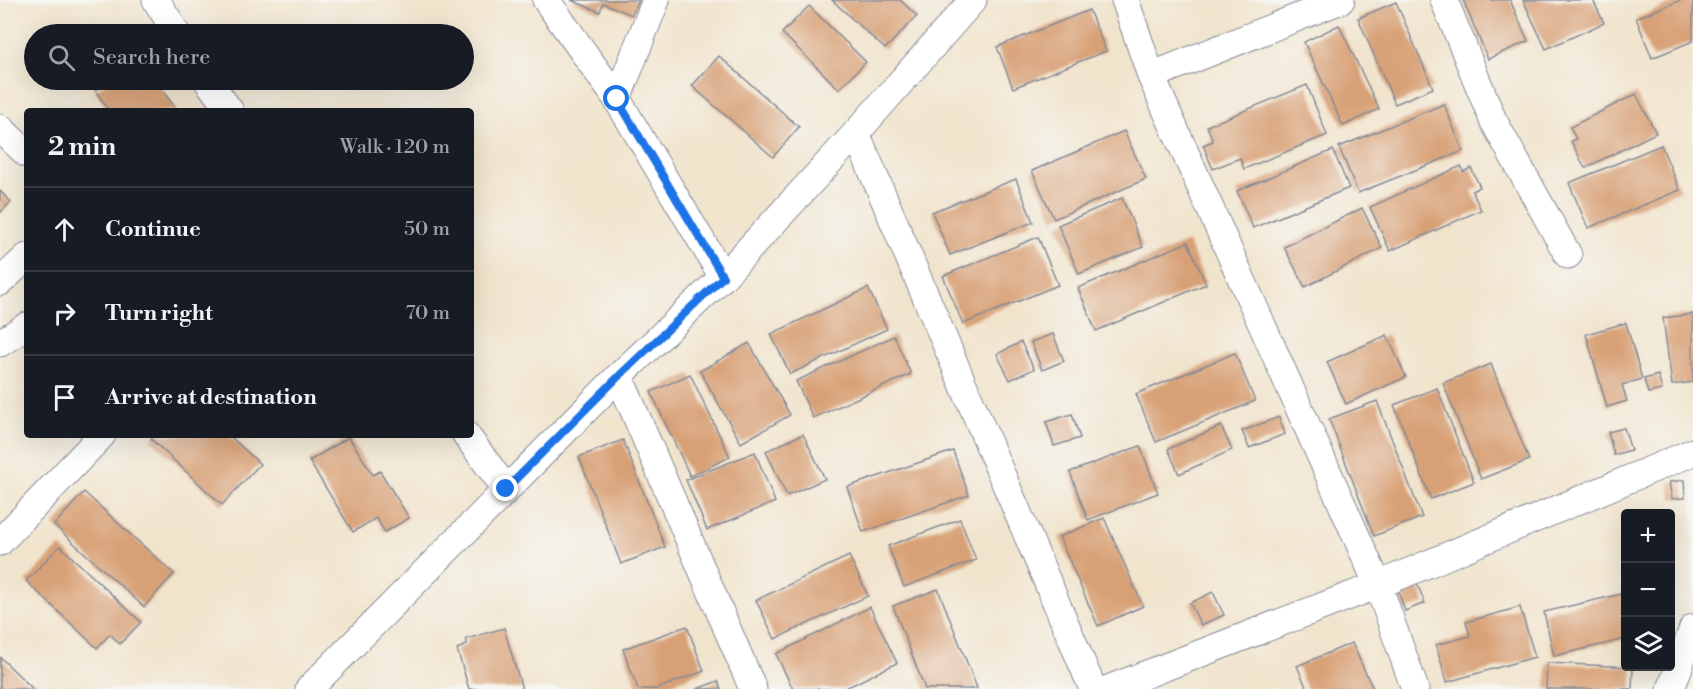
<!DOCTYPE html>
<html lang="en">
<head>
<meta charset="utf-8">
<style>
	body { margin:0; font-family:"Libre Bodoni",serif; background:#242831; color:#f1f3f6 }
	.controls { position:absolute; right:18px; bottom:18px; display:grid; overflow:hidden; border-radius:6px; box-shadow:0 6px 24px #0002 }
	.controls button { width:54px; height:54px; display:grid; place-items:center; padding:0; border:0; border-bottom:2px solid #363941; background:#171b24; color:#f1f3f6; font:30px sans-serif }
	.stop { position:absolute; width:18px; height:18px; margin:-14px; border:4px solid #1a73e8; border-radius:50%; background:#fff }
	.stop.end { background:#1a73e8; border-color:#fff; box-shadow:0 2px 6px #0008 }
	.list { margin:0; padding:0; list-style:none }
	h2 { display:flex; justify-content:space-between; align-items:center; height:78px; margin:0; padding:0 24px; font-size:26px }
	h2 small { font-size:20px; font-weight:400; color:#9ea1a6 }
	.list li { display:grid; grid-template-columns:39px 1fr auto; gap:18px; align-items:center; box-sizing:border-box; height:84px; padding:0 24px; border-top:2px solid #363941 }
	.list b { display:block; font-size:22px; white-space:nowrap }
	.list em { font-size:20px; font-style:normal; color:#9ea1a6 }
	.icon { flex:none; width:33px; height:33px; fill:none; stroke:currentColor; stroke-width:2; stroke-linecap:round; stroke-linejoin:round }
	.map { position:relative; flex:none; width:1693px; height:689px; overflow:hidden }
	.search { position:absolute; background:#171b24; box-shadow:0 6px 24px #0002; left:24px; top:24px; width:450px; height:66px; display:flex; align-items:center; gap:15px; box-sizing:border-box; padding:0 21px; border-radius:33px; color:#9ea1a6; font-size:22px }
	.panel { position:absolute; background:#171b24; box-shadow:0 6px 24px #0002; left:24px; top:108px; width:450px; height:330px; border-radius:6px }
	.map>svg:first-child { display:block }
</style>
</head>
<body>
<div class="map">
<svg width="1693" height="689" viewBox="0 0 1693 689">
	<rect width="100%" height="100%" fill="#f6f6f2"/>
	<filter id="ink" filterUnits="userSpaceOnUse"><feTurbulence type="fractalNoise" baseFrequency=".0167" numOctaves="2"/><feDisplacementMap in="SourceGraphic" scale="12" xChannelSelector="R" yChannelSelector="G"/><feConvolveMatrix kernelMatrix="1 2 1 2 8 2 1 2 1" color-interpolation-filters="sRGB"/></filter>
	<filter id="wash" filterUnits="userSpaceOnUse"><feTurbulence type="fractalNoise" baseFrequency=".008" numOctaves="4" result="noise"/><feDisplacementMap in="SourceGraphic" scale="24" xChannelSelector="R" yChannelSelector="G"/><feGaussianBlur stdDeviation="1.35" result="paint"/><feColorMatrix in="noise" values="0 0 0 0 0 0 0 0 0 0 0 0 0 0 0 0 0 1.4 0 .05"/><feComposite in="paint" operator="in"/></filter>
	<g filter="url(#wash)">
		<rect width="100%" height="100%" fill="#f1e4cd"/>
		<g id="blocks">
			<g fill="#d8a076">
				<path d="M571,0H639L632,15L603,3L600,12Z"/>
				<path d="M832,0H900L917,16L885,49Z"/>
				<path d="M1463,0H1510L1528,41L1488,59Z"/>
				<path d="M1523,0H1593L1604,23L1546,49Z"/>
				<path d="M1681,0H1693V41L1652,58L1636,18Z"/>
				<path d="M1396,2L1433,88L1395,104L1358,18Z"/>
				<path d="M809,6L866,62L839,89L782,33Z"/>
				<path d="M1089,10L1106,51L1013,88L997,47Z"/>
				<path d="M1339,25L1379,109L1343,126L1304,42Z"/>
				<path d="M719,56L799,127L773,157L692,86Z"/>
				<path d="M112,80H156L177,111H109L95,90Z"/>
				<path d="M1307,85L1327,135L1244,169L1240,158L1213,169L1203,145L1213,141L1207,126Z"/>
				<path d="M1636,94L1656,133L1585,168L1571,141L1576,139L1570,127Z"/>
				<path d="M1444,104L1463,151L1358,193L1339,147Z"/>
				<path d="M1124,131L1146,179L1054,219L1032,171Z"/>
				<path d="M1661,145L1680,190L1588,228L1569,183Z"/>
				<path d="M1333,150L1349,188L1253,228L1237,191Z"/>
				<path d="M1461,166L1463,172L1471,168L1480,187L1472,191L1481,210L1390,251L1370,207Z"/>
				<path d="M1016,179L1033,222L950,255L932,212Z"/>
				<path d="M0,191L11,202L0,213Z"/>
				<path d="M1122,198L1143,247L1079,274L1058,225Z"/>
				<path d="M1362,208L1382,248L1305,287L1284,247Z"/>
				<path d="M1038,237L1058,285L963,324L943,276Z"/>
				<path d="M1188,242L1206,284L1096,331L1078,288Z"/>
				<path d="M868,288L887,329L790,374L771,334Z"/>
				<path d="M1693,314V382L1672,385L1663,318Z"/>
				<path d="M1626,323L1642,379L1622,385L1627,401L1607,407L1586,334Z"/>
				<path d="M1053,334L1064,361L1042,370L1031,342Z"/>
				<path d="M1387,335L1406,377L1346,404L1327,362Z"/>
				<path d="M894,336L911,374L813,418L796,381Z"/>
				<path d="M1021,342L1034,369L1010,380L997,354Z"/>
				<path d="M749,343L790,415L741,443L700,371Z"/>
				<path d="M1235,353L1255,401L1156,442L1136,394Z"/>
				<path d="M1491,364L1529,460L1481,479L1443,383Z"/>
				<path d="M690,374L730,457L690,476L651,392Z"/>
				<path d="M1658,375L1662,390L1648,393L1644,379Z"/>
				<path d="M1437,388L1474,482L1431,499L1394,405Z"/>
				<path d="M1377,401L1422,517L1374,536L1329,419Z"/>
				<path d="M1072,414L1080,438L1054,446L1046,422Z"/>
				<path d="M1279,417L1285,434L1249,448L1242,431Z"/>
				<path d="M1221,426L1232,450L1179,474L1168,449Z"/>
				<path d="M1624,428L1631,450L1614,455L1608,432Z"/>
				<path d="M803,434L825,479L787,496L766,451Z"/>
				<path d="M155,435H229L260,464L222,505L151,439Z"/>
				<path d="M349,437L373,475L380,471L409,518L385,532L376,518L353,532L309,461Z"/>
				<path d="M623,440L665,547L621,564L579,457Z"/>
				<path d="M1140,446L1158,493L1088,520L1070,472Z"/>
				<path d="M953,451L969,495L863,532L847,487Z"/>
				<path d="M755,452L775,502L707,530L686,480Z"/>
				<path d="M1684,480L1685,498L1672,499L1669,482Z"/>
				<path d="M84,492L174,574L144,607L54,525Z"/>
				<path d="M1104,518L1143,606L1098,626L1059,537Z"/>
				<path d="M960,519L976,560L904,587L888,546Z"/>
				<path d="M60,546L141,622L120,644L110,634L97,648L26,581Z"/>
				<path d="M849,556L868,596L775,639L756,600Z"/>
				<path d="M1416,581L1425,603L1405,611L1397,588Z"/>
				<path d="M938,589L977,688L974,689H925L893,606Z"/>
				<path d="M1213,592L1224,615L1201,625L1190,603Z"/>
				<path d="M1626,593V639L1554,656L1544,612Z"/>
				<path d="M870,607L897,663L844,689H793L776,654Z"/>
				<path d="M1520,607L1535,657L1447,682L1436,645L1470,636L1466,622Z"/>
				<path d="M687,626L704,671L656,689H638L623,649Z"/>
				<path d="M504,628L522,689H469L457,649L467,645L466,639Z"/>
				<path d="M1352,643L1373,689H1307L1297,666Z"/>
				<path d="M0,657L33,689H0Z"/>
				<path d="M1547,663L1633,667L1632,689H1546Z"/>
				<path d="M718,681L721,689H697Z"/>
			</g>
		</g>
	</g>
	<g filter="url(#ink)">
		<use href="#blocks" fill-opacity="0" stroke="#868a96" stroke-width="1.5"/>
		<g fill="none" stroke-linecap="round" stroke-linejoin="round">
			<defs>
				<g id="minor">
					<path d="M156,0L177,34"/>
					<path d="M546,0L617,99L723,277"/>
					<path d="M1125,0L1151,76L1378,585L1415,689"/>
					<path d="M1444,0L1493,120L1568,255"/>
					<path d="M1151,76L1341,0"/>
					<path d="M207,80L230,111"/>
					<path d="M617,99L656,0"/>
					<path d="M0,128L27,154"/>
					<path d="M856,133L1093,689"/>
					<path d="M0,282L27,257"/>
					<path d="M0,343L27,326"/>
					<path d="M619,376L753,689"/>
					<path d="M466,435L506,489"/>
					<path d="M0,542L102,435"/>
					<path d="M309,689L619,376L723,277L856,133L973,0"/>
					<path d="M1108,689L1378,585L1693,452"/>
					<path d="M1671,689L1693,628"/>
				</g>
			</defs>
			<use href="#minor" stroke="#868a96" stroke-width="29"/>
			<use href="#minor" stroke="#fff" stroke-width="27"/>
		</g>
	</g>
	<g fill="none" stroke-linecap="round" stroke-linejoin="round" filter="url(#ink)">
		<path stroke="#1a73e8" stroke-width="8" d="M506,489L619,376L723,277L617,99"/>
	</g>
</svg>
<div class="controls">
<button>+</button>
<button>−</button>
<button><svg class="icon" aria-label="layers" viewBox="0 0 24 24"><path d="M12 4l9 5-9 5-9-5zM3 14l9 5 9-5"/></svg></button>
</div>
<div class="stop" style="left:617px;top:99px"></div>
<div class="stop end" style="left:506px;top:489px"></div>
<div class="search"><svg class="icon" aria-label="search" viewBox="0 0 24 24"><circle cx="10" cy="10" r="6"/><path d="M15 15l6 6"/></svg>Search here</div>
<section class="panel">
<h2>2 min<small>Walk · 120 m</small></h2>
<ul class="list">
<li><svg class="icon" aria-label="ahead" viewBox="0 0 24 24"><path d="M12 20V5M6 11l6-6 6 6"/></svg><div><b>Continue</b></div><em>50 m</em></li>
<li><svg class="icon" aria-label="right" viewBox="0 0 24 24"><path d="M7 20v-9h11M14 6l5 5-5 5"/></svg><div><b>Turn right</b></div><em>70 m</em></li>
<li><svg class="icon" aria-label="arrive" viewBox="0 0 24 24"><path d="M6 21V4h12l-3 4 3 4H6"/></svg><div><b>Arrive at destination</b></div></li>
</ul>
</section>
</div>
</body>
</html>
